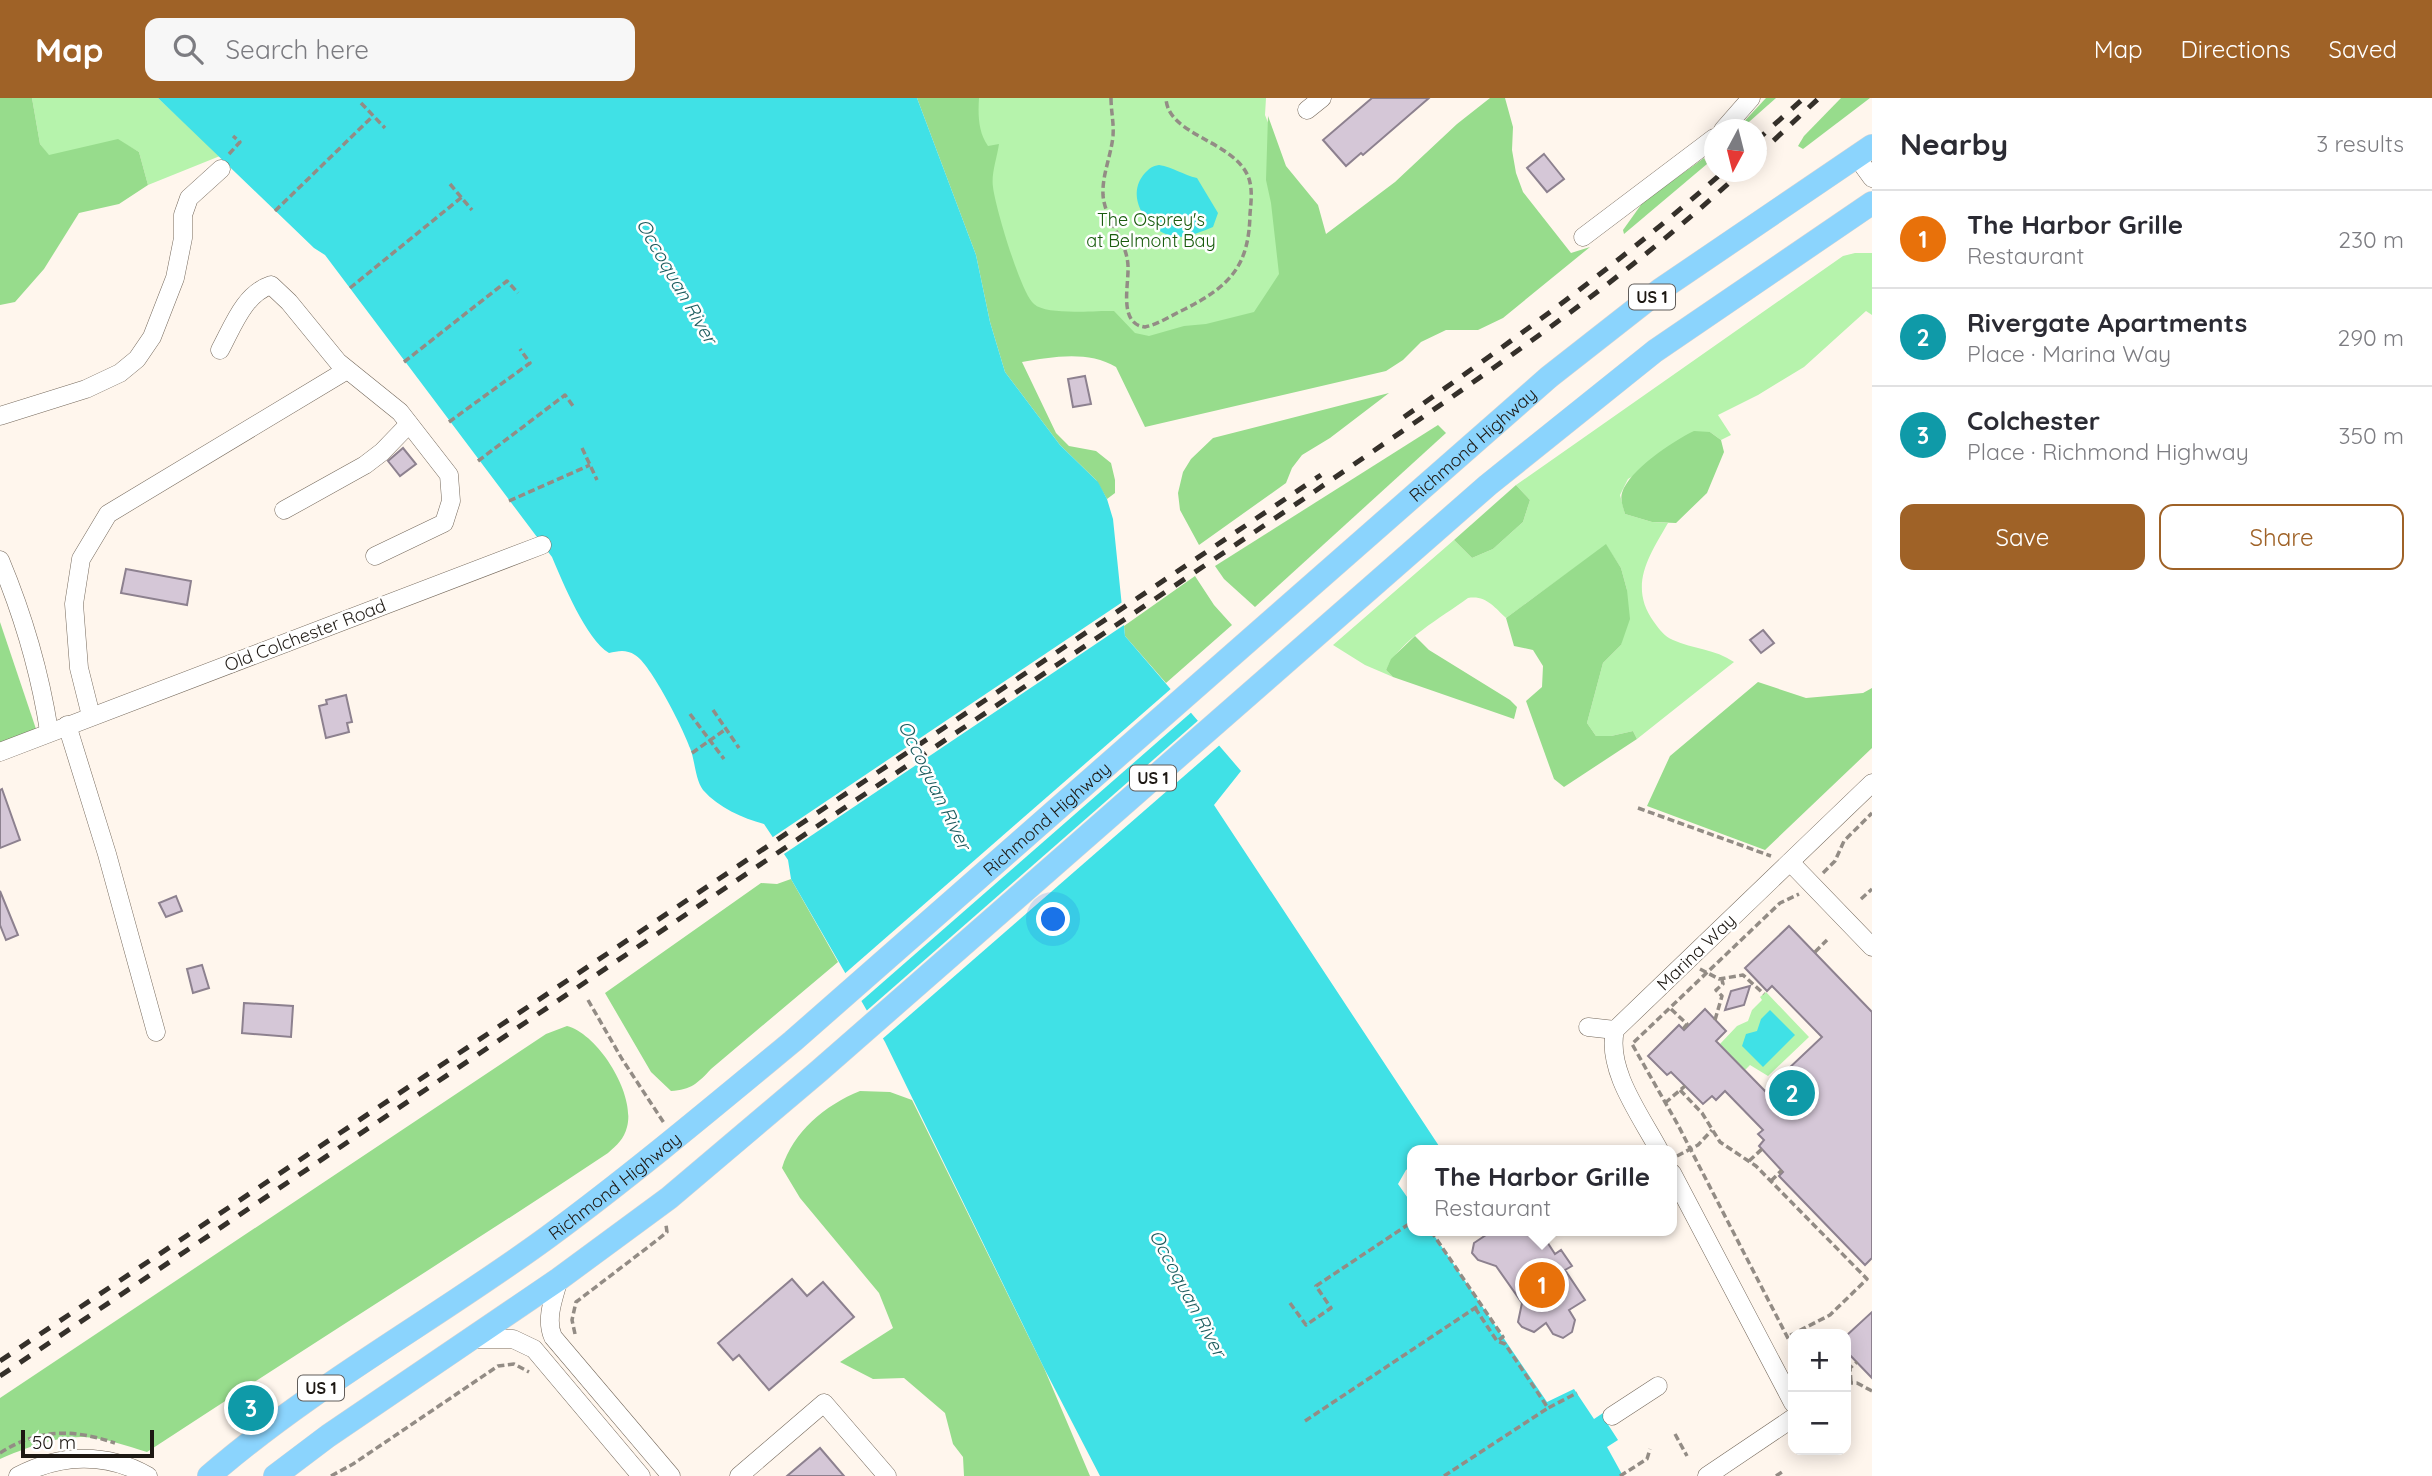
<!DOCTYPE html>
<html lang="en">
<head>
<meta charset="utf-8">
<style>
	body { margin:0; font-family:Quicksand,sans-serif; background:#f7f7f7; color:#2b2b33 }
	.controls { position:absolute; right:21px; bottom:21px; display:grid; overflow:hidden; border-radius:14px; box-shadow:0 4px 18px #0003 }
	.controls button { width:63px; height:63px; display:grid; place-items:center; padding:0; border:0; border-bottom:2px solid #e1e1e2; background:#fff; color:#2b2b33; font:35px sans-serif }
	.compass { position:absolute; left:1704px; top:21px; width:63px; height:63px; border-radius:50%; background:#fff; box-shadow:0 4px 18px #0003; rotate:187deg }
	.scale { position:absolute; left:21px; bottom:18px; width:133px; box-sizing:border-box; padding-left:7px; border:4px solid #1d1813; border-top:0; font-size:19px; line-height:24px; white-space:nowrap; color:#1d1813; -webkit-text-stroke:5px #fff; paint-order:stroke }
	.you { position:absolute; left:1054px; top:822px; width:24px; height:24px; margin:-18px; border:5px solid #fff; border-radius:50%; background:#1a73e8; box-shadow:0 0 0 10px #1a73e833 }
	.badge { display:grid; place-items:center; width:46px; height:46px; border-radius:50%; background:#9f6227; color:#fff; font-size:23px; font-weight:700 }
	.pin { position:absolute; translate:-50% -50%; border:4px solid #fff; box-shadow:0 2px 7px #0006 }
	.popup { position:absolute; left:1407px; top:1047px; width:270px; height:91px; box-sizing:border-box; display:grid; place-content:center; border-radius:14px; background:#fff; filter:drop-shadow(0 2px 5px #0005); font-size:23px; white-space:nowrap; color:#7c7c81 }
	.popup b { font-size:26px; color:#2b2b33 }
	.popup::after { content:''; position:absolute; left:50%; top:100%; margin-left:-14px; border:14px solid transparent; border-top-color:#fff }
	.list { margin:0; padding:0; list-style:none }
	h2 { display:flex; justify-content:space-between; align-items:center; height:91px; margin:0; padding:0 28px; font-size:30px }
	h2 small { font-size:23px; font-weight:400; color:#7c7c81 }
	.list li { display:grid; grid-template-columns:46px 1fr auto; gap:21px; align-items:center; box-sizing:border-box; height:98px; padding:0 28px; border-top:2px solid #e1e1e2 }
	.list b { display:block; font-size:26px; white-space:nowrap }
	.list p { margin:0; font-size:23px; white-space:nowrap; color:#7c7c81 }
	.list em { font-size:23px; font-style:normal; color:#7c7c81 }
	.actions { display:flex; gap:14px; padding:21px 28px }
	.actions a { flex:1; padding:16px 0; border:2px solid #9f6227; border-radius:14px; text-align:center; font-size:24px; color:#9f6227 }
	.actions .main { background:#9f6227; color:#fff }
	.icon { flex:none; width:38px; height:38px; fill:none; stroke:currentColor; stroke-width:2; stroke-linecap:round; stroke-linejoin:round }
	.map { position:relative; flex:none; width:1872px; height:1378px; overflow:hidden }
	header { display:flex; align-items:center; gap:42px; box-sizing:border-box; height:98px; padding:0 35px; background:#9f6227; color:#fff }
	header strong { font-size:33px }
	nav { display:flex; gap:38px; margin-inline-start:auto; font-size:24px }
	.search { width:490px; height:63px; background:#f7f7f7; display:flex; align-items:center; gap:18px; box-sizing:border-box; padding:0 24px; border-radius:14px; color:#7c7c81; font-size:26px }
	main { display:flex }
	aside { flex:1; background:#fff }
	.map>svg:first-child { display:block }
</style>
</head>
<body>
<header>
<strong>Map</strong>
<div class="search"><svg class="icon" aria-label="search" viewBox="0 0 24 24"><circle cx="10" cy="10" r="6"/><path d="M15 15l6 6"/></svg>Search here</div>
<nav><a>Map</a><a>Directions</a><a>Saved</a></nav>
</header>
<main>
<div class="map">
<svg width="1872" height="1378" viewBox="0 0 1872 1378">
	<rect width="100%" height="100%" fill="#fff6ed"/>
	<g fill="#b6f3ac">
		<path d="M32,0H158L220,58L148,87L139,54L118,42L49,58L40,46Z"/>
		<path d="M937,0H1266L1265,17L1293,88L1271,231L1200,279L1037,239Z"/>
		<path d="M1855,155H1872V217L1866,213L1804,269L1758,297L1718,317L1731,337L1721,342L1710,334L1628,381L1620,397L1625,416L1652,424L1668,425C1649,458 1628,488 1654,524C1660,532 1664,538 1673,542C1693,551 1715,551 1734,564L1637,641L1633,633L1611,638H1596L1587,625L1603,565L1621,547L1627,492L1621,470L1606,447L1506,520C1494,509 1486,497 1468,500C1441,520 1401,541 1386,572L1393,579L1365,567L1333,547L1454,442L1472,460L1493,451L1523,424L1530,402L1516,387L1843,158Z"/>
		<path d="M1766,894L1809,939L1768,978L1750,967L1745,972L1720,946L1737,928L1748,923L1752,912L1762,902L1760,899Z"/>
	</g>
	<g fill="#97dc8c">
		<path d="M0,0H32L40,46L49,57L118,41L139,54L148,87L119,106L79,115L44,171L15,204L0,207Z"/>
		<path d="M917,0H979C978,16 978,34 988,48L999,46C997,60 991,76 993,89C995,108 1021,196 1034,206C1047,218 1096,212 1114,213L1135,235L1149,238L1184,228L1206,226L1254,214L1279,176L1271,105L1266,82L1268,18L1286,68L1318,107L1326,136L1395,84L1457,26L1490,0H1505L1513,29L1512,52L1516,75L1523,94L1571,155L1590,149L1503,220L1478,232H1446L1421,244L1403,262L1386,273L1145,329L1116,269C1088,252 1051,259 1022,264L1056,335L1069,348L1096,353L1111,365L1115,382V395L1107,401L1096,382L1060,347L1005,274L990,224L976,157Z"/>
		<path d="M1766,0H1776L1741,31L1739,29Z"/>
		<path d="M1841,0H1870L1803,51L1798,48L1804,38Z"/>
		<path d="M1704,60L1707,66L1624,136L1623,132L1643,104Z"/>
		<path d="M1389,295L1330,340L1302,357L1292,370L1286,385L1199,447L1180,412L1178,395L1183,374L1191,361L1213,340Z"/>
		<path d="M1438,327L1446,335L1255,509L1224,481L1215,468Z"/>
		<path d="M1694,333L1710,334L1721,342L1724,354L1707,395L1676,425L1652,424L1625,416C1623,409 1620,401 1622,395C1629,372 1673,343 1694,333Z"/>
		<path d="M1516,387L1530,402L1523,424L1493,451L1472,460L1454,442Z"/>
		<path d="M1606,446L1621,470L1627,492L1630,521L1621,547L1603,565L1587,625L1596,638H1611L1633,633L1637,641L1564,689L1554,681L1526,603L1542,589L1543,568L1533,552L1514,548L1506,520Z"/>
		<path d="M1195,478L1214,507L1232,527L1166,585L1125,538L1124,528Z"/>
		<path d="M0,524L36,631L0,645Z"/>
		<path d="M1415,538L1429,552L1510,602L1517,609L1514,621L1393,579L1386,572L1391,561Z"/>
		<path d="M1758,584L1806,600L1863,595L1872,590V650L1765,752L1647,708L1670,658Z"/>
		<path d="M791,781L838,864L711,971C698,985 691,992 671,993L651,974L605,895L761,785L777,786Z"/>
		<path d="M567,928C598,936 636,996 627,1029C624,1041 617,1047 608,1055C456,1156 300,1253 147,1354C127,1348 106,1340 84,1339C56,1338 25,1350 0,1361V1300L546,936Z"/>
		<path d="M860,993L890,994L912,1002L1044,1270L1090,1378H964L963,1359L953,1346L945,1315L904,1280L873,1281L840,1264L893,1230L879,1195L800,1100L782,1070C793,1034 825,1007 860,993Z"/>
	</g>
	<g fill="#40e1e6">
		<path d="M158,0H917L976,157L990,224L1005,274L1060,347L1098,384L1107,401L1113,421L1125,538L1241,673L1214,707L1439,1048L1434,1052H1412V1068L1406,1072L1398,1086L1412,1106V1133H1431L1547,1304L1574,1291L1594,1321L1609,1311L1607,1325L1618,1342L1607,1349L1623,1378H1100L1044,1270L885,944L791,781L788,762L764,726C742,720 719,710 703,692C695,681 695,662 690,650C684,632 650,565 635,557C626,551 618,553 609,555C586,541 563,485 552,459L325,157L314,150Z"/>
		<path d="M1159,67C1173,69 1183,77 1197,80L1218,115L1213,129C1203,133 1187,140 1176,139C1149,135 1123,99 1145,75C1150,70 1152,68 1159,67Z"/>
		<path d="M1770,912L1795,937L1763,969L1742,948L1746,936L1757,933L1761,921Z"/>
	</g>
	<g fill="#fff6ed">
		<path d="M1124,503L1127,525L781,758L770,741Z"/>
		<path d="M1173,589L1194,612L858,906L842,878Z"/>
		<path d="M1201,620L1222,645L880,943L864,915Z"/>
	</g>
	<g fill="#d5c7d7" stroke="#8d818f" stroke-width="2">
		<path d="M1372,0H1429L1363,57L1361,55L1346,68L1323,42Z"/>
		<path d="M1544,56L1564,81L1547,94L1527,70Z"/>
		<path d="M1085,278L1091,306L1073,309L1068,281Z"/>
		<path d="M403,350L416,366L400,378L388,363Z"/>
		<path d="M126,471L191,483L187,507L121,495Z"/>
		<path d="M1763,532L1774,545L1761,555L1750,542Z"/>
		<path d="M346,597L352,624L347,625L349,634L326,640L319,608L327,606L326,602Z"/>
		<path d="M2,691L20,742L0,750V692Z"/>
		<path d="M0,793L18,837L6,842L0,827Z"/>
		<path d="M176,798L182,813L166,819L159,805Z"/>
		<path d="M1789,828L1872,914V1160L1865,1167L1779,1078L1783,1074L1759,1048L1764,1042L1758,1036L1763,1032L1725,993L1716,1002L1712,998L1703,1006L1671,974L1667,977L1648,958L1679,927L1684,932L1705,911L1726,933L1716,943L1765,993L1822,939L1772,888L1767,893L1745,870Z"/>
		<path d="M202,867L209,890L193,895L187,871Z"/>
		<path d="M1750,888L1744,907L1725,912L1731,893Z"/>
		<path d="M244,905L293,908L291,939L242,935Z"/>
		<path d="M1492,1133H1540L1555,1156L1561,1152L1572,1168L1565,1172L1585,1202L1569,1212L1575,1222L1572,1234L1563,1240L1553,1236L1546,1225L1534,1234L1522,1229L1518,1224L1522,1205L1496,1168L1478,1162L1472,1155L1474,1145Z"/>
		<path d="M792,1181L807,1198L823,1184L854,1219L769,1292L739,1257L733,1262L718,1245Z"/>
		<path d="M1872,1214V1280L1846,1253V1238Z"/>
		<path d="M820,1350L844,1378H787Z"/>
	</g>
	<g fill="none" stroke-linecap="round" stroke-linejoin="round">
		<defs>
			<g id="minor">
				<path d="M1307,12L1322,0"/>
				<path d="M1723,32L1751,0"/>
				<path d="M1856,58L1872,80"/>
				<path d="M1583,139L1714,40"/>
				<path d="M220,252C233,228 244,196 271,187L289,204L338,264L400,314L449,377L451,403L444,425L375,458"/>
				<path d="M0,318L86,291L120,275L137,261L152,239L175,180L183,140V117L189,100L221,71"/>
				<path d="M284,412L365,367L382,354L409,326"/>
				<path d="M0,462C23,517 40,575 49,633"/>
				<path d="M91,618L79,570L74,506L81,461L108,416L347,272"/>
				<path d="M67,627L107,756L156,934"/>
				<path d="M0,654L542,447"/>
				<path d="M1790,764L1872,849"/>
				<path d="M1588,929L1615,932"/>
				<path d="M1659,1052C1641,1018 1606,972 1615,932L1872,685"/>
				<path d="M1672,1075L1793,1305"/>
				<path d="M559,1181C554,1199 545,1221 553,1239L671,1378"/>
				<path d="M473,1241H513L534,1251L641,1378"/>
				<path d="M1612,1318L1658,1288"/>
				<path d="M18,1378C60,1356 106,1354 148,1378"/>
				<path d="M739,1378L824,1305L887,1378"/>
				<path d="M1707,1378L1793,1320"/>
			</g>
			<g id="major">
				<path id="s1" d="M209,1378C314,1287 436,1221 548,1139C632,1077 712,1010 793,943L1549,279L1660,192L1872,48"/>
				<path d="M275,1378L328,1338L559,1181L669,1100L819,973L1488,387L1655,253L1872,105"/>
			</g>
		</defs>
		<use href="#minor" stroke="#75695c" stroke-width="19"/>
		<use href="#major" stroke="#d6d5d5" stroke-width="24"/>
		<g stroke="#938c85" stroke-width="3.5" stroke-dasharray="7 3.5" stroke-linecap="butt">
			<path d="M1111,0C1111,13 1114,25 1113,38C1111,58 1102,77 1103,97C1105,123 1127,142 1128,168C1129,187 1118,226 1145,229C1159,226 1172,217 1185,211C1230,188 1249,168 1250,116C1251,104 1253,90 1248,78C1232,42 1167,37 1166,0"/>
			<path d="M361,5L385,30"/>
			<path d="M229,56L240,44L233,38"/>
			<path d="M450,86L472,112"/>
			<path d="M275,113L373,18"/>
			<path d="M350,190L462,99"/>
			<path d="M404,264L507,183L518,195"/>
			<path d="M449,324L530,265L520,251"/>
			<path d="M582,350L597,382"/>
			<path d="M478,363L565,297L573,308"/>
			<path d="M509,403L590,367"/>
			<path d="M713,612L739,650"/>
			<path d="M690,616L724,661"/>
			<path d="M692,655L726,631"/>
			<path d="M1638,710L1771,758"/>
			<path d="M1823,775L1835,763L1844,743L1872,715"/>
			<path d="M1861,801L1872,791"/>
			<path d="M1815,854L1827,842"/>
			<path d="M1700,871L1719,881L1743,877L1764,896"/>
			<path d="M588,902L622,961L664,1025"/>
			<path d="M1671,911L1687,926L1683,931"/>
			<path d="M1715,922L1722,898L1716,892L1723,886L1722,882"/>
			<path d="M1680,992L1702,1015L1720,1044L1756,1068L1867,1181L1830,1217L1787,1239"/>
			<path d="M1665,1005L1685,988"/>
			<path d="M1677,1058L1698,1047L1712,1032"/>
			<path d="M1749,1063L1762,1051"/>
			<path d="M1771,1083L1782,1072"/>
			<path d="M1431,1133L1503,1239L1497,1243"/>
			<path d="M1290,1205L1306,1227L1331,1210L1316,1188L1412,1124"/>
			<path d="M1475,1210L1497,1243L1505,1246L1548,1310L1577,1295"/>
			<path d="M575,1236L572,1222L576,1204L656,1143L667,1134L666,1127"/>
			<path d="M1793,1250L1678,1027L1632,946L1780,805L1799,796"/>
			<path d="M1851,1284L1850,1270L1857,1264"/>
			<path d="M1846,1285H1857L1872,1293"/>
			<path d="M1305,1323L1481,1206"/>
			<path d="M1675,1336L1687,1358"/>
			<path d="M0,1355C39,1330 73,1331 115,1345"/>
			<path d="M331,1378L353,1366L498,1268L514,1266L529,1274"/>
			<path d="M1444,1378L1548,1310"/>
			<path d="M1620,1378L1647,1361L1650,1351"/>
			<path d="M1776,1378L1782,1374"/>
		</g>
		<use href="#minor" stroke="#fff" stroke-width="18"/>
		<use href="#major" stroke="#8bd4fd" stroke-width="23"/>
		<g stroke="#35302a" stroke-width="5" stroke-dasharray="12 12" stroke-linecap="butt">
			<path d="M1756,43L1804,0"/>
			<path d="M1756,59L1819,0"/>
			<path d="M1404,319C1514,242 1623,163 1723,74"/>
			<path d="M0,1263L1321,377"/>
			<path d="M0,1278L1305,400C1454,297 1608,197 1741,74"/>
		</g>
	</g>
	<g text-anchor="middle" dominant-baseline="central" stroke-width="5" stroke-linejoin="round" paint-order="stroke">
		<g fill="#fff" stroke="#615d5a" stroke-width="2">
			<rect x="1629" y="186.5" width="46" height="25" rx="5"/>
			<rect x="1130" y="667.5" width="46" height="25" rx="5"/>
			<rect x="298" y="1277.5" width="46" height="25" rx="5"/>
		</g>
		<g font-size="16" font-weight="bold" fill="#1d1813">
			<text x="1652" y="199">US 1</text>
			<text x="1153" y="680">US 1</text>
			<text x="321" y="1290">US 1</text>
		</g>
		<g font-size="18" fill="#195c0e" stroke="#fff">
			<text x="1151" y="121">The Osprey's<tspan x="1151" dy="21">at Belmont Bay</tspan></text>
		</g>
		<g font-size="18" fill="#1d1813" stroke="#fff">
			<text stroke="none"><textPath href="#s1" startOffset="1633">Richmond Highway</textPath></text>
			<text transform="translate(305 537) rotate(-21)">Old Colchester Road</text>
			<text stroke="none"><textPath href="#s1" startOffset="1066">Richmond Highway</textPath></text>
			<text transform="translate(1696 854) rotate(-44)">Marina Way</text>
			<text stroke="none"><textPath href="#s1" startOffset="499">Richmond Highway</textPath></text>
		</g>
		<g font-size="19" font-style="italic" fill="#1f5e60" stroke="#fff">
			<text transform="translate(677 183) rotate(60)">Occoquan River</text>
			<text transform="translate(935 687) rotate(64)">Occoquan River</text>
			<text transform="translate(1188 1195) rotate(62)">Occoquan River</text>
		</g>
	</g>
</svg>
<div class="controls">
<button>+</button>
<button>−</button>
</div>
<svg class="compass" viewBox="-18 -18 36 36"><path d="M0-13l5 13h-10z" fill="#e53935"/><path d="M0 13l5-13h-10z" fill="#7c7c81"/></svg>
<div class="scale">50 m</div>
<div class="you"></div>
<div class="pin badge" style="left:1542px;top:1187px;background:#e8710a">1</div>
<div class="popup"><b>The Harbor Grille</b>Restaurant</div>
<div class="pin badge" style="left:1792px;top:995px;background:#0f9aa8">2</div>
<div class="pin badge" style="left:251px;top:1310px;background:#0f9aa8">3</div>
</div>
<aside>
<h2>Nearby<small>3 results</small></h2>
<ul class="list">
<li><span class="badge" style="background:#e8710a">1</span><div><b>The Harbor Grille</b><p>Restaurant</p></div><em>230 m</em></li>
<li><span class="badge" style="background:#0f9aa8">2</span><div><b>Rivergate Apartments</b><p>Place · Marina Way</p></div><em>290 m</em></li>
<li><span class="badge" style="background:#0f9aa8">3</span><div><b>Colchester</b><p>Place · Richmond Highway</p></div><em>350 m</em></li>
</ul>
<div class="actions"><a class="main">Save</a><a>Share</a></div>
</aside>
</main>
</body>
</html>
